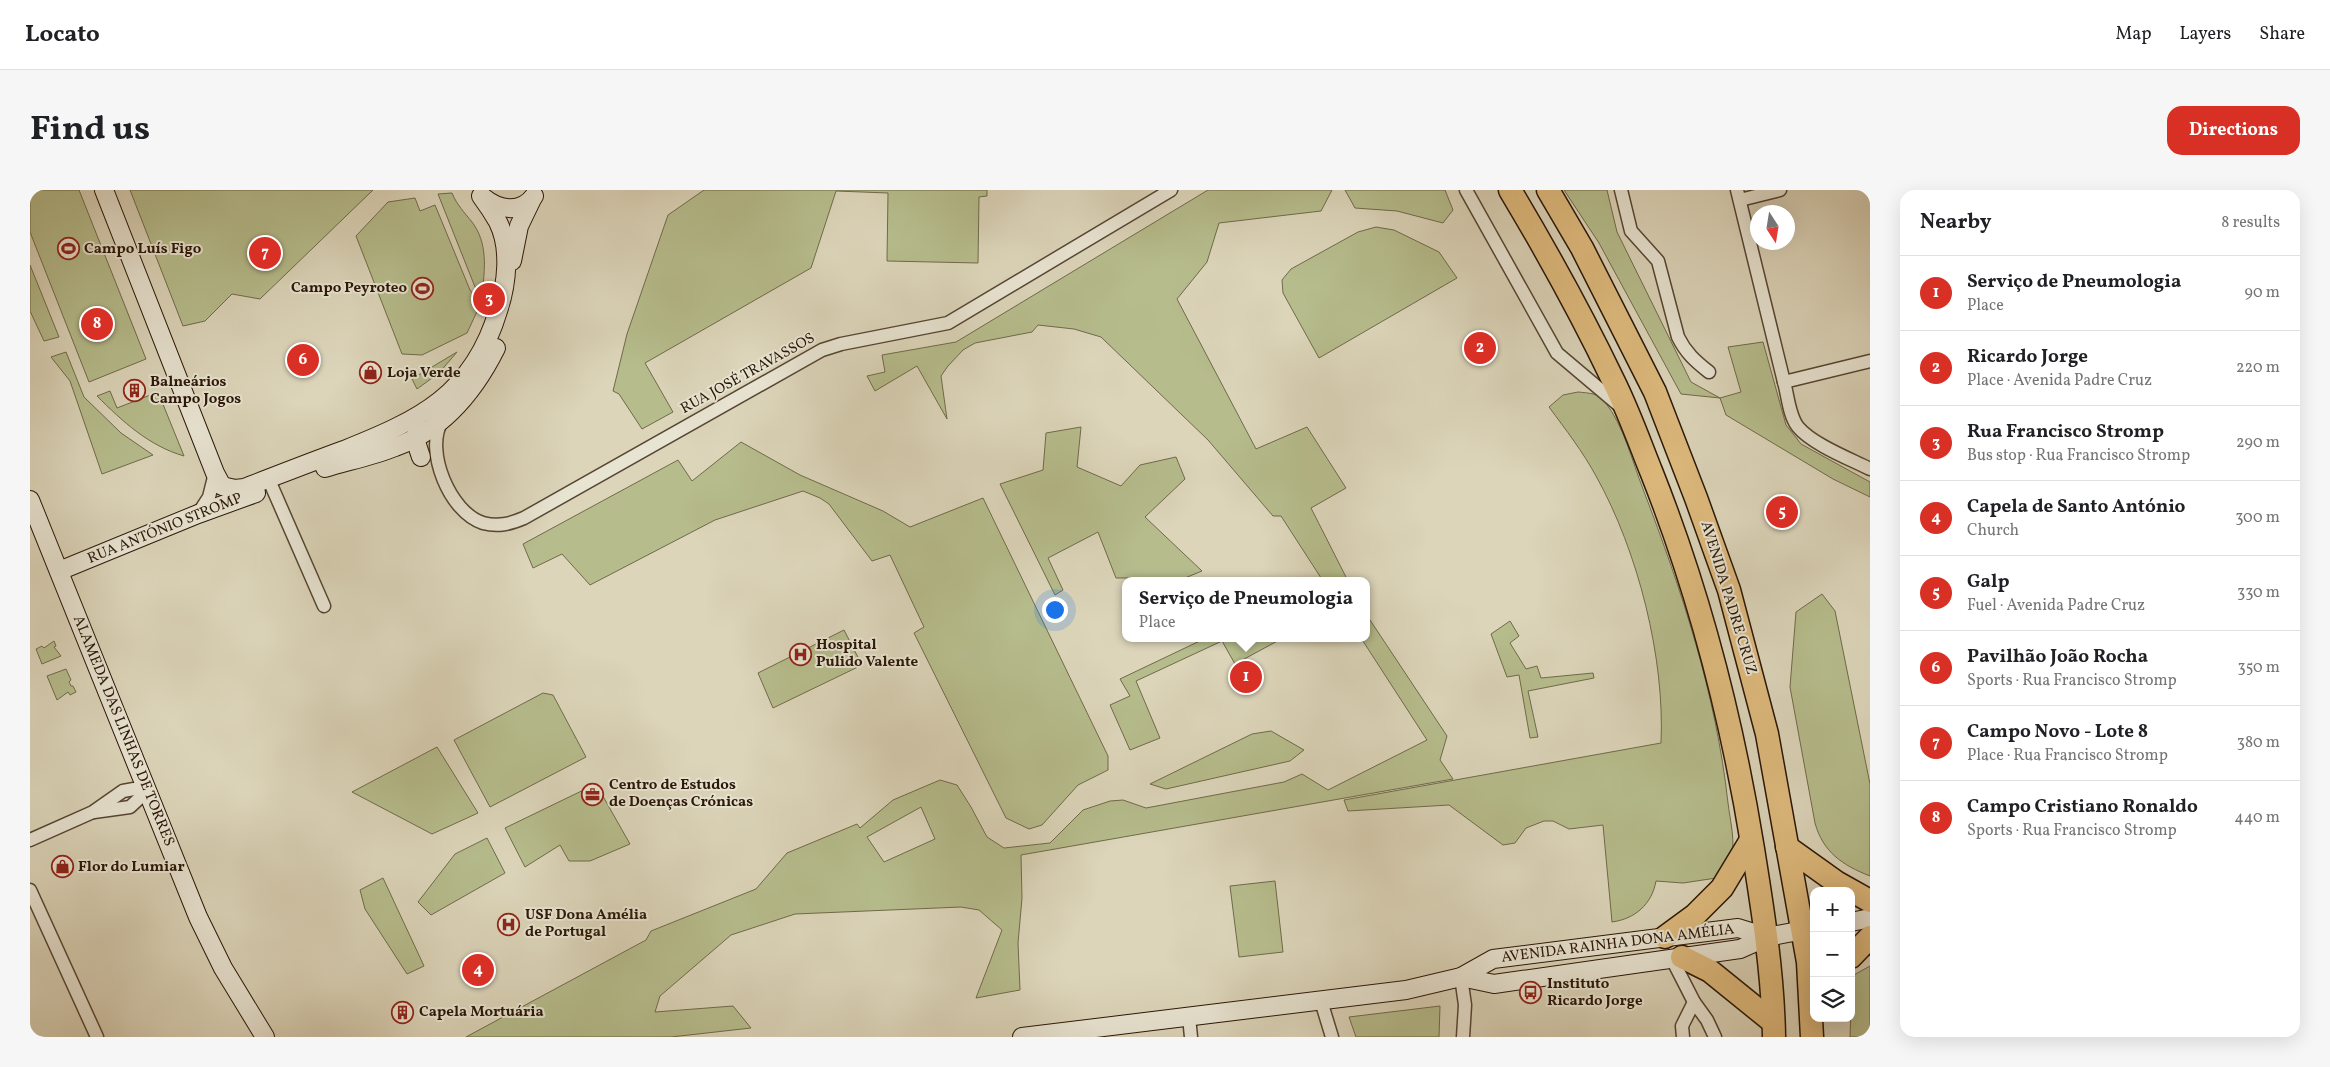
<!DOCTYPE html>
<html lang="en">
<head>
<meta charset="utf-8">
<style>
	body { margin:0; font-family:Vollkorn,serif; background:#f6f6f6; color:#202124 }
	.controls { position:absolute; right:15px; bottom:15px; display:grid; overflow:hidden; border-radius:10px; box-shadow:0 5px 20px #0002 }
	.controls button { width:45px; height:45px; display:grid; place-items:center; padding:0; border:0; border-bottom:1px solid #e0e0e0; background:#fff; color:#202124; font:25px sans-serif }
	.compass { position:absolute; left:1720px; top:15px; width:45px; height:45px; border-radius:50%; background:#fff; box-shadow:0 5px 20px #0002; rotate:168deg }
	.you { position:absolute; left:1024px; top:419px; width:18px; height:18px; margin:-12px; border:4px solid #fff; border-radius:50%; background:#1a73e8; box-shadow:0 0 0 8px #1a73e833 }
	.badge { display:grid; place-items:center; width:32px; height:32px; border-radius:50%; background:#d93025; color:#fff; font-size:16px; font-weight:700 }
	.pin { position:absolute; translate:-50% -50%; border:2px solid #fff; box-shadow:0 1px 5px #0006 }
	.popup { position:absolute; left:1092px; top:387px; width:248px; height:65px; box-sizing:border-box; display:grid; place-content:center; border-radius:10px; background:#fff; filter:drop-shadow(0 1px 4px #0005); font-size:16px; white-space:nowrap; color:#757577 }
	.popup b { font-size:19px; color:#202124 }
	.popup::after { content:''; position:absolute; left:50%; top:100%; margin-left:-10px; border:10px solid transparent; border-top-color:#fff }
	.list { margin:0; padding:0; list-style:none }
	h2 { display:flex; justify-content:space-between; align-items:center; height:65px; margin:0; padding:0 20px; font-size:21px }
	h2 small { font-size:16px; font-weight:400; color:#757577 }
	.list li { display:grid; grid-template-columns:32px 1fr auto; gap:15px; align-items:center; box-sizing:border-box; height:75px; padding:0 20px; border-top:1px solid #e0e0e0 }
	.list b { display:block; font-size:19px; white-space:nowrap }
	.list p { margin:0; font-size:16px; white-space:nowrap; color:#757577 }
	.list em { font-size:16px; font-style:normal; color:#757577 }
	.icon { flex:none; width:28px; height:28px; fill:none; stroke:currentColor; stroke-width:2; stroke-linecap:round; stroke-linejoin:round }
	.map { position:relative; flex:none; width:1840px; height:847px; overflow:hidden; border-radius:15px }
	header { display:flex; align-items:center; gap:30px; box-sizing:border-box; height:70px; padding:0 25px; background:#fff; border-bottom:1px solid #e0e0e0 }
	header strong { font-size:24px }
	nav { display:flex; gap:28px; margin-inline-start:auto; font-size:18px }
	.intro { display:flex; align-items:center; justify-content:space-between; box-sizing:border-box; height:120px; padding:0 30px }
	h1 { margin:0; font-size:35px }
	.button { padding:12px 22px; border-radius:15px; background:#d93025; color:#fff; font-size:18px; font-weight:700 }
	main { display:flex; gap:30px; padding:0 30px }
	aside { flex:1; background:#fff; border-radius:15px; box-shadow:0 5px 20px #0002 }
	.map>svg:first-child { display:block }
</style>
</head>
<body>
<header>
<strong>Locato</strong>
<nav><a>Map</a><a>Layers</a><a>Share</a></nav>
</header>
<div class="intro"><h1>Find us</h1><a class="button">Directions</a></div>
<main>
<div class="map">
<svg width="1840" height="847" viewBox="0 0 1840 847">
	<rect width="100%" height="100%" fill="#dcd5ba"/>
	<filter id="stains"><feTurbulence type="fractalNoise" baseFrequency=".004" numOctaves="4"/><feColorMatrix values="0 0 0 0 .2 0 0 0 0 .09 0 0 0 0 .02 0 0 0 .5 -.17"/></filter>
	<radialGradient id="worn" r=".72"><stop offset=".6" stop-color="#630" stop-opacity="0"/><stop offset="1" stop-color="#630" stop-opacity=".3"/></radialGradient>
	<g fill="#b6bc8c" stroke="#706a4a" fill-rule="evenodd">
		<path d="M0,0H49L116,169L59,192L0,42Z"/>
		<path d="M100,0H343L230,109L202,104L175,131L153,136Z"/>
		<path d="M674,0H957V6L949,7L948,73L857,71L858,3L806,1L781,78L615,173L643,222L612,239L589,204L583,201L597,144L638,25Z"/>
		<path d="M1178,0H1302L1291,21L1189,33L1177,72L1147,109L1226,259L1277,237L1316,298L1281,318L1318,391H1293L1251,326H1243L1178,250L1071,147L1044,139L1008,135L1002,142L945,153L933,160L918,176L911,186L917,229L887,176L845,201L837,186L855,182L852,165L926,152Z"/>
		<path d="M1315,0H1415L1423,20L1413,33L1367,21L1325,18Z"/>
		<path d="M1534,0H1577L1587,42L1661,192L1690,208L1711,202L1698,157L1733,152L1756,235L1764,245L1771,254L1840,292V307L1803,289L1696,225L1690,208L1651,204L1569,53Z"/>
		<path d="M422,3C427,15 434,22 442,32C458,53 455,79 452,104L445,97L408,4Z"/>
		<path d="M385,8L390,21L405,15L440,100L451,113L437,143L392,165L372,164L326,46L358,12Z"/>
		<path d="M1346,37L1364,40L1409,62L1427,88L1289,168L1253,103L1252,90L1261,79L1328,42Z"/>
		<path d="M0,75L29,147L14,151L0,121Z"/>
		<path d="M36,162L54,207L91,243L123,265L72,284L40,191L21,167Z"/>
		<path d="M427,162L409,183L387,199L382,189Z"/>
		<path d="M80,201L87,218L128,202L154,266C119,256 92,231 67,206Z"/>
		<path d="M1548,202C1558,203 1569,203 1575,212C1594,236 1602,271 1613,299C1652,401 1686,504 1698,613C1700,630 1706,653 1701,669C1699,675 1695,681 1693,687L1653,693L1626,691C1622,714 1605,729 1582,732L1573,635L1539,639L1523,631H1514L1496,638L1485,653L1473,655L1419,615L1318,621L1314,610L1631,553C1635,468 1608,361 1566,286C1553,262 1536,240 1519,217L1533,205Z"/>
		<path d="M1051,237L1047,277L1091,296L1110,275L1146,267L1155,289L1115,327L1172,381L1155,388H1086L1068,342L1018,368L1033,400L1025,405L970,294L1013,280L1016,243Z"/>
		<path d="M711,252L770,285L853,321L880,337L953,308L1078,566V580L1048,595L1012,635L999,639L976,628L884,443L894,437L860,365L842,371L799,314L790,308L773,301L685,330L560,395L532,364L503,378L493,354L648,270L662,291Z"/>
		<path d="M1792,404L1805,421L1840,594V686C1812,675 1793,662 1785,633L1760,497L1766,422Z"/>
		<path d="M1336,424L1417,546L1410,570L1423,589L991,665L992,708L988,753L990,800L946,808L972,740L949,720L931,717L765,724L701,745L630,806L625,822L703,816L721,838L641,847H436L616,750L621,741L726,699L757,663L827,634L830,638L863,610L910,590L927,595L941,617L957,647L974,658L1020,653L1053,620L1080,611L1093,610L1116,618L1254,592L1272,584L1298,600L1397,550L1331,448H1336ZM891,617L905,649L854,672L837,647Z"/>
		<path d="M1480,431L1489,446L1480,453L1496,479L1507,476L1511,488L1563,483L1564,488L1498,501L1508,547L1500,548L1489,485L1477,487L1461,444Z"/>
		<path d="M814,440L832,475L743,518L728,483Z"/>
		<path d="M1176,448H1253L1205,474L1192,451L1106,491L1130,548L1100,560L1080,515L1100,506L1090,489Z"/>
		<path d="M24,451L26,456L24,457L31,466L12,474L6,459L12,456L14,458Z"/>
		<path d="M36,479L41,490L39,492L41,496H43L46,502L40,505L38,502L27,510L17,486Z"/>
		<path d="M513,503L523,505L556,567L460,617L424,550Z"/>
		<path d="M1241,541L1274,560L1260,571L1136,599L1120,594L1222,544Z"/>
		<path d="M407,557L448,623L402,644L322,602Z"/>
		<path d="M566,594L600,654L560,671H539L530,655L495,677L475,638Z"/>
		<path d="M457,648L475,683L401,725L388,712L425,664Z"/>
		<path d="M353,688L394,776L377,784L335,719L330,700Z"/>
		<path d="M1245,691L1253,762L1209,767L1200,696Z"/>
		<path d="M1840,776V847H1820L1822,786Z"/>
		<path d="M1410,816L1409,847H1326L1319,827Z"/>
	</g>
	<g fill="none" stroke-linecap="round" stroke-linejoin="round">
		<defs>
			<g id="street">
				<path d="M1436,0L1527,163L1591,217"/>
				<path d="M1591,0L1601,41L1628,71L1648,147C1656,163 1665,171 1679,182"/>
				<path d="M1707,0L1754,192L1840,171"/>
				<path d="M1710,10L1750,0"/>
				<path d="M1754,192C1758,206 1759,226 1768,237C1782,254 1820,269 1840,279"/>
				<path d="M412,231C394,260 420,323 453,333C468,337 480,334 494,328L792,160L811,154L918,133L1141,0"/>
				<path d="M242,297L294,416"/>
				<path d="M168,324L179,307L185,283"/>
				<path d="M64,622L100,617L117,601"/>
				<path d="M0,650L63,622L93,601L104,599L117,601"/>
				<path d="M0,700L67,847"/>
				<path d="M1642,769L1664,812L1677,830L1685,847"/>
				<path d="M1431,787L1435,815L1433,847"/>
				<path d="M1291,811L1302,847"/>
				<path d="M1159,827L1161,847"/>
				<path d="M1653,847L1652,836L1664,812"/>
			</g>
			<g id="secondary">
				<path d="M74,0L185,283L192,296L205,299L214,298C248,285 281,272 314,260C389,230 443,205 468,121C477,94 481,58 468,32C463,23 457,14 451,6"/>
				<path d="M453,7C468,20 491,24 504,6"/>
				<path d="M482,71L489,36L502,9"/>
				<path d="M388,239L385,249L391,267"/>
				<path d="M295,278C318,271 342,266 365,257C413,240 444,202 466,158"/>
				<path d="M0,310L168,727L193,778L235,847"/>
				<path d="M29,381L168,324L226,303"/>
				<path d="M1821,732L1840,728"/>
				<path d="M1431,787L1464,794L1710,759L1737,747L1784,738"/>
				<path d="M992,847L1376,800L1431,787L1463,769L1708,738L1737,747"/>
			</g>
			<g id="highway">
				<path d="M1480,0C1517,62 1552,125 1583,190C1598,220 1609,251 1621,281C1670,404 1702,529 1723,659C1733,721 1743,784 1744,847"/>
				<path d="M1518,0L1552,58L1625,202L1666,308L1699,400L1737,544L1778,772L1782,847"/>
				<path d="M1757,657L1806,692L1840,711"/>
				<path d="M1635,747L1665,725L1692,698L1721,650"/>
				<path d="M1652,767L1680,781L1743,832"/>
				<path d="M1821,767L1840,747"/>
			</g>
		</defs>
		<use href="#street" stroke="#564634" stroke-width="15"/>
		<use href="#secondary" stroke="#2a1707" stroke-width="20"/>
		<use href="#highway" stroke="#2a1707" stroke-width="25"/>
		<use href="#street" stroke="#e8e4d2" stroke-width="12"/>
		<use href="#secondary" stroke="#e8e4d2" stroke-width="18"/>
		<use href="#highway" stroke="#deba7d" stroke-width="22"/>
	</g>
	<defs>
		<symbol id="stadium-ring" viewBox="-11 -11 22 22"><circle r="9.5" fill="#e8e4d2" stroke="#8f2418" stroke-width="1.5"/><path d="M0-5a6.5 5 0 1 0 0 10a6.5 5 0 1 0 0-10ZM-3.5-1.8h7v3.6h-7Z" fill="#8f2418"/></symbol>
		<symbol id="shop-ring" viewBox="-11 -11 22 22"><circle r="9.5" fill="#e8e4d2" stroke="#8f2418" stroke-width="1.5"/><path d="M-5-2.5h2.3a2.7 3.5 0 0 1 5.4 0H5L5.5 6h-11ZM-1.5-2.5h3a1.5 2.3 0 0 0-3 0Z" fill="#8f2418"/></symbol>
		<symbol id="building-ring" viewBox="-11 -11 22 22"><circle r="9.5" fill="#e8e4d2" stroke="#8f2418" stroke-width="1.5"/><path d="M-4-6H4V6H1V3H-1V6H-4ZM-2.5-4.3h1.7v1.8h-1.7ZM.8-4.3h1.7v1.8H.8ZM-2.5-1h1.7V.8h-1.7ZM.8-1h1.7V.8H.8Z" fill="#8f2418"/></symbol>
		<symbol id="hospital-ring" viewBox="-11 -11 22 22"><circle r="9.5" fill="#e8e4d2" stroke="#8f2418" stroke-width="1.5"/><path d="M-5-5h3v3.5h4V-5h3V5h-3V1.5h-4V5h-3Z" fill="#8f2418"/></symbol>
		<symbol id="office-ring" viewBox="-11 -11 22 22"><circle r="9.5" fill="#e8e4d2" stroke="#8f2418" stroke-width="1.5"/><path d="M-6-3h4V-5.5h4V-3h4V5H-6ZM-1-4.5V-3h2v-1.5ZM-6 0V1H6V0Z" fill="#8f2418"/></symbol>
		<symbol id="bus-ring" viewBox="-11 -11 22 22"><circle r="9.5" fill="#e8e4d2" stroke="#8f2418" stroke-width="1.5"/><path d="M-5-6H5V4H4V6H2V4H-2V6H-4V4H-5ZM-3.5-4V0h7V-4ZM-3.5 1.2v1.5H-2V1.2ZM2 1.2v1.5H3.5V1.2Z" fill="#8f2418"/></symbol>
	</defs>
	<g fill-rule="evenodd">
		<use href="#stadium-ring" x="26" y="46" width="25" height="25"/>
		<use href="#stadium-ring" x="380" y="86" width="25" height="25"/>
		<use href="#shop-ring" x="328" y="170" width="25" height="25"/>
		<use href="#building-ring" x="92" y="188" width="25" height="25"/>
		<use href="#hospital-ring" x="758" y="452" width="25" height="25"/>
		<use href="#office-ring" x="550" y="592" width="25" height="25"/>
		<use href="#shop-ring" x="20" y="664" width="25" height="25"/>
		<use href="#hospital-ring" x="466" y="722" width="25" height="25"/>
		<use href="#bus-ring" x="1488" y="790" width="25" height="25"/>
		<use href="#building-ring" x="360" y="810" width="25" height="25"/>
	</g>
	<g text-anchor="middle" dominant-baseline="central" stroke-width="4" stroke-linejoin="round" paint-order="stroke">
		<g font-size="15" font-weight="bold" fill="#2a1707" stroke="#e8e4d2" text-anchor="start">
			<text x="54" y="59">Campo Luís Figo</text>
			<text x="377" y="98" text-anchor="end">Campo Peyroteo</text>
			<text x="357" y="183">Loja Verde</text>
			<text x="120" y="192">Balneários<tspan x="120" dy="17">Campo Jogos</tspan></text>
			<text x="786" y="455">Hospital<tspan x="786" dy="17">Pulido Valente</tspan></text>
			<text x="579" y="595">Centro de Estudos<tspan x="579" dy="17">de Doenças Crónicas</tspan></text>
			<text x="48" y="677">Flor do Lumiar</text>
			<text x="495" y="725">USF Dona Amélia<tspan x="495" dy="17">de Portugal</tspan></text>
			<text x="1517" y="794">Instituto<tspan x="1517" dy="17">Ricardo Jorge</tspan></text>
			<text x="389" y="822">Capela Mortuária</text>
		</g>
		<g font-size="15" fill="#2a1707" stroke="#e8e4d2">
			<text transform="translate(718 184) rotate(-29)">RUA JOSÉ TRAVASSOS</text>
			<text transform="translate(135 339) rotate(-22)">RUA ANTÓNIO STROMP</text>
			<text transform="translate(1698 408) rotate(73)">AVENIDA PADRE CRUZ</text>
			<text transform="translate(93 541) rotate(68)">ALAMEDA DAS LINHAS DE TORRES</text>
			<text transform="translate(1588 754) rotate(-7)">AVENIDA RAINHA DONA AMÉLIA</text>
		</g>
	</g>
	<rect width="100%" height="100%" filter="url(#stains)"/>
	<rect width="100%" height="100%" fill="url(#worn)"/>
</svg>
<div class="controls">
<button>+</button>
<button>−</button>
<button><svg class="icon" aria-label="layers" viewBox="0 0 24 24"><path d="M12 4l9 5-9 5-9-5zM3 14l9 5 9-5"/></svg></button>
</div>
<svg class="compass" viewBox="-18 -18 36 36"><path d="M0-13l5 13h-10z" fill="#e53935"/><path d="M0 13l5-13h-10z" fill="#757577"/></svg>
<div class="you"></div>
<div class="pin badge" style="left:1216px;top:487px">1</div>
<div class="popup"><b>Serviço de Pneumologia</b>Place</div>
<div class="pin badge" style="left:1450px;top:158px">2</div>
<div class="pin badge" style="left:459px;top:109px">3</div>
<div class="pin badge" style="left:448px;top:780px">4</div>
<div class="pin badge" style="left:1752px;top:322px">5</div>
<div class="pin badge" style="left:273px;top:170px">6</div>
<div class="pin badge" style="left:235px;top:63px">7</div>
<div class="pin badge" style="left:67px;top:134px">8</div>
</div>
<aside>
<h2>Nearby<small>8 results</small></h2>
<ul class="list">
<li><span class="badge">1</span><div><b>Serviço de Pneumologia</b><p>Place</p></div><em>90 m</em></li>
<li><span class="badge">2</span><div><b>Ricardo Jorge</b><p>Place · Avenida Padre Cruz</p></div><em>220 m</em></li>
<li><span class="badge">3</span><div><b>Rua Francisco Stromp</b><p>Bus stop · Rua Francisco Stromp</p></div><em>290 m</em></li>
<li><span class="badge">4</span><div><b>Capela de Santo António</b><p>Church</p></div><em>300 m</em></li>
<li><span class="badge">5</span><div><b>Galp</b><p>Fuel · Avenida Padre Cruz</p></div><em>330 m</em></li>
<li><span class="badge">6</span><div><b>Pavilhão João Rocha</b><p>Sports · Rua Francisco Stromp</p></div><em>350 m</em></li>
<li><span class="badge">7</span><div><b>Campo Novo - Lote 8</b><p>Place · Rua Francisco Stromp</p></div><em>380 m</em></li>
<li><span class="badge">8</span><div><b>Campo Cristiano Ronaldo</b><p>Sports · Rua Francisco Stromp</p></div><em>440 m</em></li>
</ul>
</aside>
</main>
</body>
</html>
